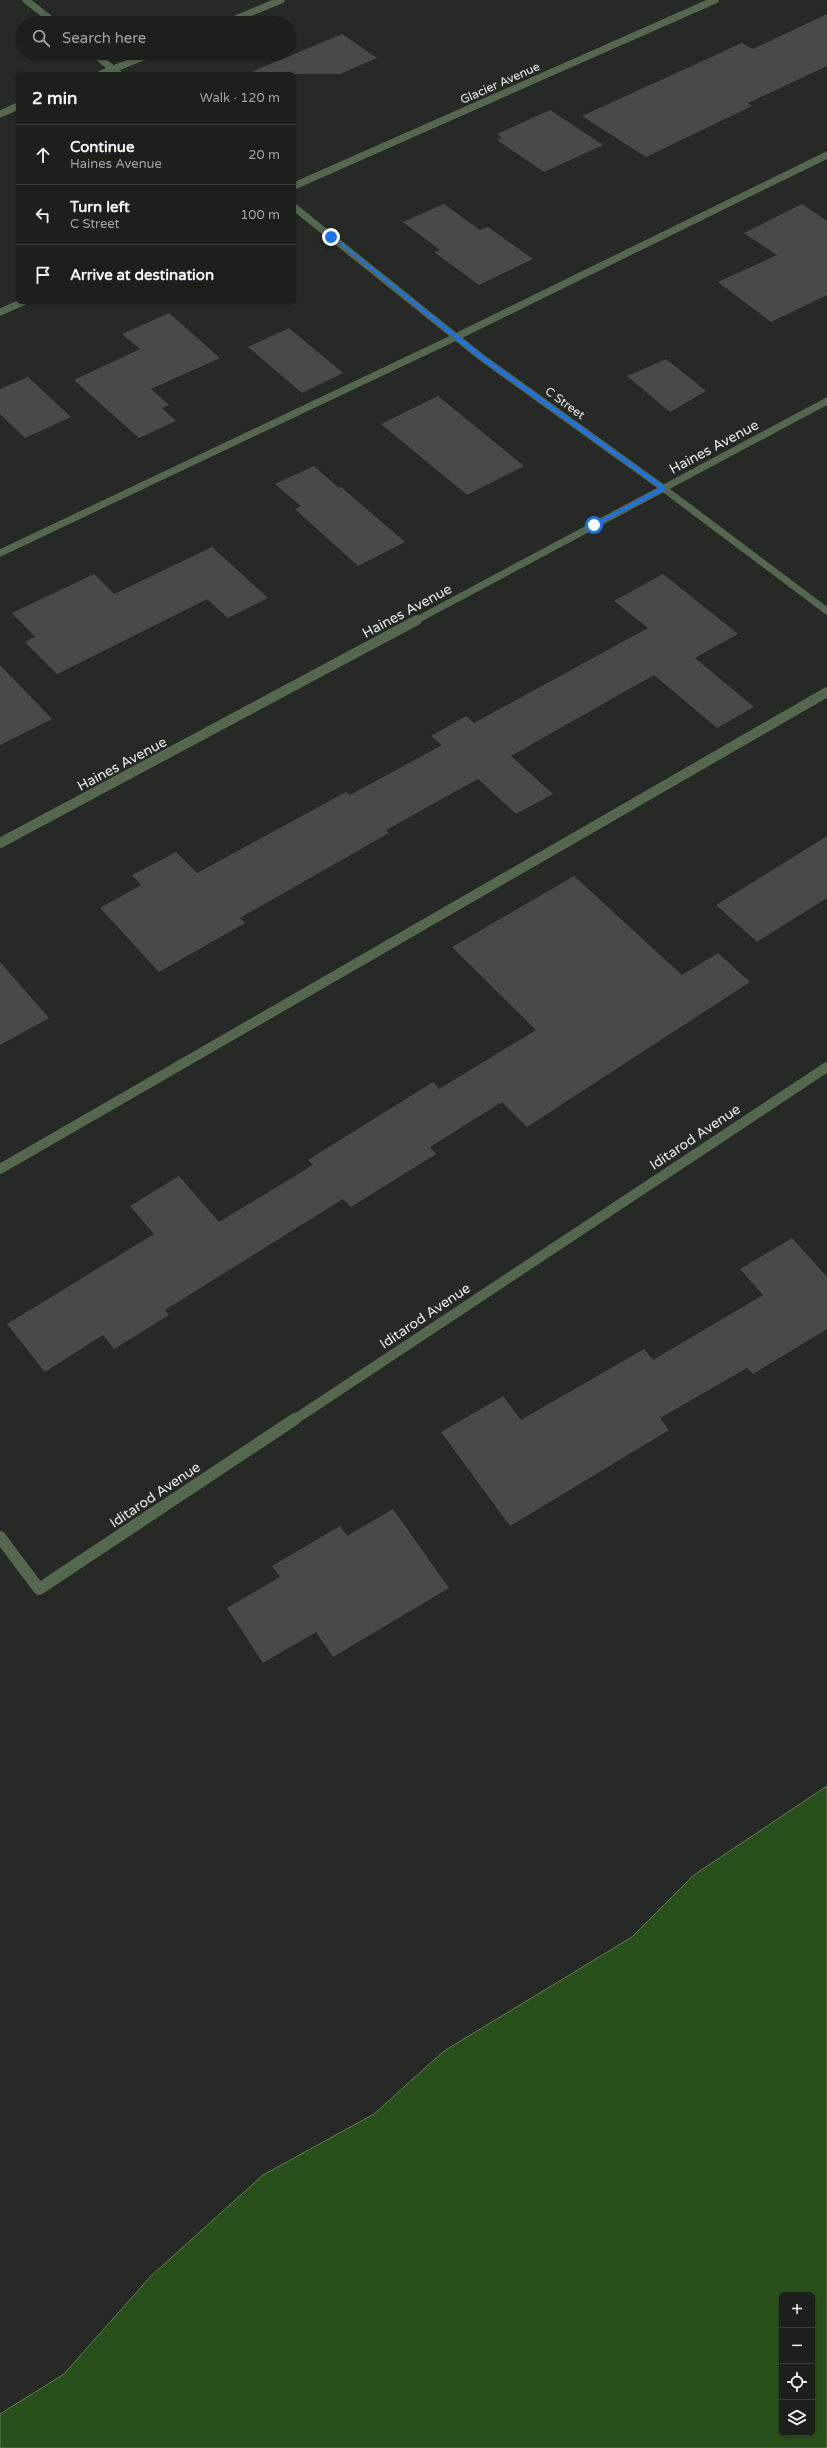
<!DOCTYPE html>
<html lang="en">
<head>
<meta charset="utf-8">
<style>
	body { margin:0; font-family:"Varela Round",sans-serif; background:#252725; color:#f1f3f6 }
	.controls { position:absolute; right:12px; bottom:12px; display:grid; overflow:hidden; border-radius:6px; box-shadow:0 1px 3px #0004 }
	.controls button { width:36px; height:36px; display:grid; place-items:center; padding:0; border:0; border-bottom:1px solid #3b3d3b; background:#1d1f1c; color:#f1f3f6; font:20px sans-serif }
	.stop { position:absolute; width:12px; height:12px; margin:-9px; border:3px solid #1a73e8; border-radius:50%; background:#fff }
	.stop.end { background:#1a73e8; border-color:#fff; box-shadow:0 1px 4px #0008 }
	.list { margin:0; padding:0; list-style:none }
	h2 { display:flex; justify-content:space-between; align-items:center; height:52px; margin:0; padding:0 16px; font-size:17px }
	h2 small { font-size:13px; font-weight:400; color:#a0a2a3 }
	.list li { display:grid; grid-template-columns:26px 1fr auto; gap:12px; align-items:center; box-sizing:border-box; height:60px; padding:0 16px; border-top:1px solid #3b3d3b }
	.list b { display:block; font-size:15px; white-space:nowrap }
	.list p { margin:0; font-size:13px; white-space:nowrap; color:#a0a2a3 }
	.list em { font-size:13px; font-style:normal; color:#a0a2a3 }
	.icon { flex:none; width:22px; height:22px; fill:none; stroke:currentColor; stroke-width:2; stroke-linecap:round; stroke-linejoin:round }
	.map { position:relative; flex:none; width:827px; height:2448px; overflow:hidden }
	.search { position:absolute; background:#1d1f1c; box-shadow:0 1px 3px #0004; left:16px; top:16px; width:280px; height:44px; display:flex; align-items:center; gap:10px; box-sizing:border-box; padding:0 14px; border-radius:22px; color:#a0a2a3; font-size:15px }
	.panel { position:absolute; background:#1d1f1c; box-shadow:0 1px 3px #0004; left:16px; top:72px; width:280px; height:232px; border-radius:6px }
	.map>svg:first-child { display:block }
</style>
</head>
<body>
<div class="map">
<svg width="827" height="2448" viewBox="0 0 827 2448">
	<rect width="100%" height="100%" fill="#272926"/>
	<path fill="#294f1a" stroke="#637e58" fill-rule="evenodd" d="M827,1786V2448H0V2414L64,2374L151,2276L263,2175L374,2114L444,2051L632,1937L694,1875ZM782,2295H812V2433H782Z"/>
	<g fill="#474b46">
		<path d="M827,14V66L748,103L752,106L646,157L582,116L742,43L753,49Z"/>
		<path d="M342,34L377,58L340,74H247Z"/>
		<path d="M550,110L603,145L544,172L497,140L502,138L497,134Z"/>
		<path d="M444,204L480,230L488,227L533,259L479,285L434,252L440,250L403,222Z"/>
		<path d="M802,204L827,221V295L771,322L718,282L777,255L744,233Z"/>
		<path d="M169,313L220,358L151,389L169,405L162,408L176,421L139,438L74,380L140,349L122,334Z"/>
		<path d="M289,328L343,373L302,393L248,347Z"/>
		<path d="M666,359L706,391L670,412L627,376Z"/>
		<path d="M28,377L71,417L25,438L0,414V389Z"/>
		<path d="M438,396L524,466L467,495L381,424Z"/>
		<path d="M314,466L339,488L341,487L405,542L358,566L295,509L301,506L275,484Z"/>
		<path d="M212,547L268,598L228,618L207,599L57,674L25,642L35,637L12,613L94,574L114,594Z"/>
		<path d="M663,574L738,634L695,658L754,707L717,728L654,675L511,756L553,794L516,814L478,779L386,830L389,833L240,918L245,923L159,972L100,908L141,885L132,875L176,852L197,873L346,792L350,795L442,745L431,736L466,716L474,723L648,628L614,601Z"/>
		<path d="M0,665L52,719L0,745Z"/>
		<path d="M827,836V898L757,942L716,905Z"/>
		<path d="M574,876L682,975L718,953L750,982L527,1127L502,1102L430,1147L436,1154L351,1207L343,1199L165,1310L169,1315L114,1349L103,1335L45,1372L7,1324L154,1234L130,1206L179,1176L219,1222L313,1165L308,1160L433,1082L439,1089L536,1030L452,947Z"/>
		<path d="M0,962L49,1018L0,1045Z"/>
		<path d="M792,1238L827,1277V1329L753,1374L747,1368L660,1418L669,1430L510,1526L441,1432L503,1396L521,1420L644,1349L653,1360L763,1295L740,1269Z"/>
		<path d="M393,1509L449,1588L333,1657L316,1632L263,1663L227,1608L280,1577L272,1566L340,1526L347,1536Z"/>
	</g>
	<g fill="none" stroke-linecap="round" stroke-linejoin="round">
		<g stroke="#566750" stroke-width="7">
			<path d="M226,23L281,0"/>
			<path d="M101,74L153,53"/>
			<path d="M0,114L18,106"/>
			<path d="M0,553L456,337L827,155"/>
		</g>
		<path stroke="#566750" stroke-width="10" d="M0,1169L827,692"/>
		<g stroke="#566750" stroke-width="7">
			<path d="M26,0L55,23"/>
			<path d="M93,53L119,74"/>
			<path d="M294,186L715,0"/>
			<path d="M294,207L481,357L663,488L827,611"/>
			<path d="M0,312L23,302"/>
			<path d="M415,621L827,401"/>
		</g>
		<g stroke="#566750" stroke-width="10">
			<path d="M0,843L417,620"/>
			<path d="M294,1420L827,1067"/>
		</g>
		<path stroke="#566750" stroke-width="12" d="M0,1537L39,1589L295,1419"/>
	</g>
	<path fill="#1a73e8" d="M330,236H333L483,356L665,487V490L593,527V524L660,488L479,358Z"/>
	<g text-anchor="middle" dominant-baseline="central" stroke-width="3.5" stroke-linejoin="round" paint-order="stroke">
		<g font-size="12" fill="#e9ebe9" stroke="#272926">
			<text transform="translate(500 83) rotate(-24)">Glacier Avenue</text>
			<text transform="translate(565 403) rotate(36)">C Street</text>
		</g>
		<g font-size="14" fill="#e9ebe9" stroke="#272926">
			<text transform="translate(714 447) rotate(-28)">Haines Avenue</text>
			<text transform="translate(407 611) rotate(-28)">Haines Avenue</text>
			<text transform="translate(122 764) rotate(-28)">Haines Avenue</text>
			<text transform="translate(695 1137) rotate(-34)">Iditarod Avenue</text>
			<text transform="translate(425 1316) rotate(-34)">Iditarod Avenue</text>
			<text transform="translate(155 1495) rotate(-34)">Iditarod Avenue</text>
		</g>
	</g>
</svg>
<div class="controls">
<button>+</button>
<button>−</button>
<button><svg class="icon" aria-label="locate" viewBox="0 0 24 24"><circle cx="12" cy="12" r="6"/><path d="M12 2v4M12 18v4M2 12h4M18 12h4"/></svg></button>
<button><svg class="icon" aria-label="layers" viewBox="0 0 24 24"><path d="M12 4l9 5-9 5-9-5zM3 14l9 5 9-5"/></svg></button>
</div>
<div class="stop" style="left:594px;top:525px"></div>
<div class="stop end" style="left:331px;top:237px"></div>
<div class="search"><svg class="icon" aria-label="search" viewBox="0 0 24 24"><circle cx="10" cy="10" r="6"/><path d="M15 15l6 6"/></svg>Search here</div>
<section class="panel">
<h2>2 min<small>Walk · 120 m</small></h2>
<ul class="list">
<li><svg class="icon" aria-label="ahead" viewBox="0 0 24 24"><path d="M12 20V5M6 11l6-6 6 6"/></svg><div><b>Continue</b><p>Haines Avenue</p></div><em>20 m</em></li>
<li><svg class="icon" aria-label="left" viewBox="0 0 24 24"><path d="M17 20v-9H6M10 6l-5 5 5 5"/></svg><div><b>Turn left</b><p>C Street</p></div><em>100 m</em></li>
<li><svg class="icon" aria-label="arrive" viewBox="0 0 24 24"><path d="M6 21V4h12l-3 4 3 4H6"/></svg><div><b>Arrive at destination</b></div></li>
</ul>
</section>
</div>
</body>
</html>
